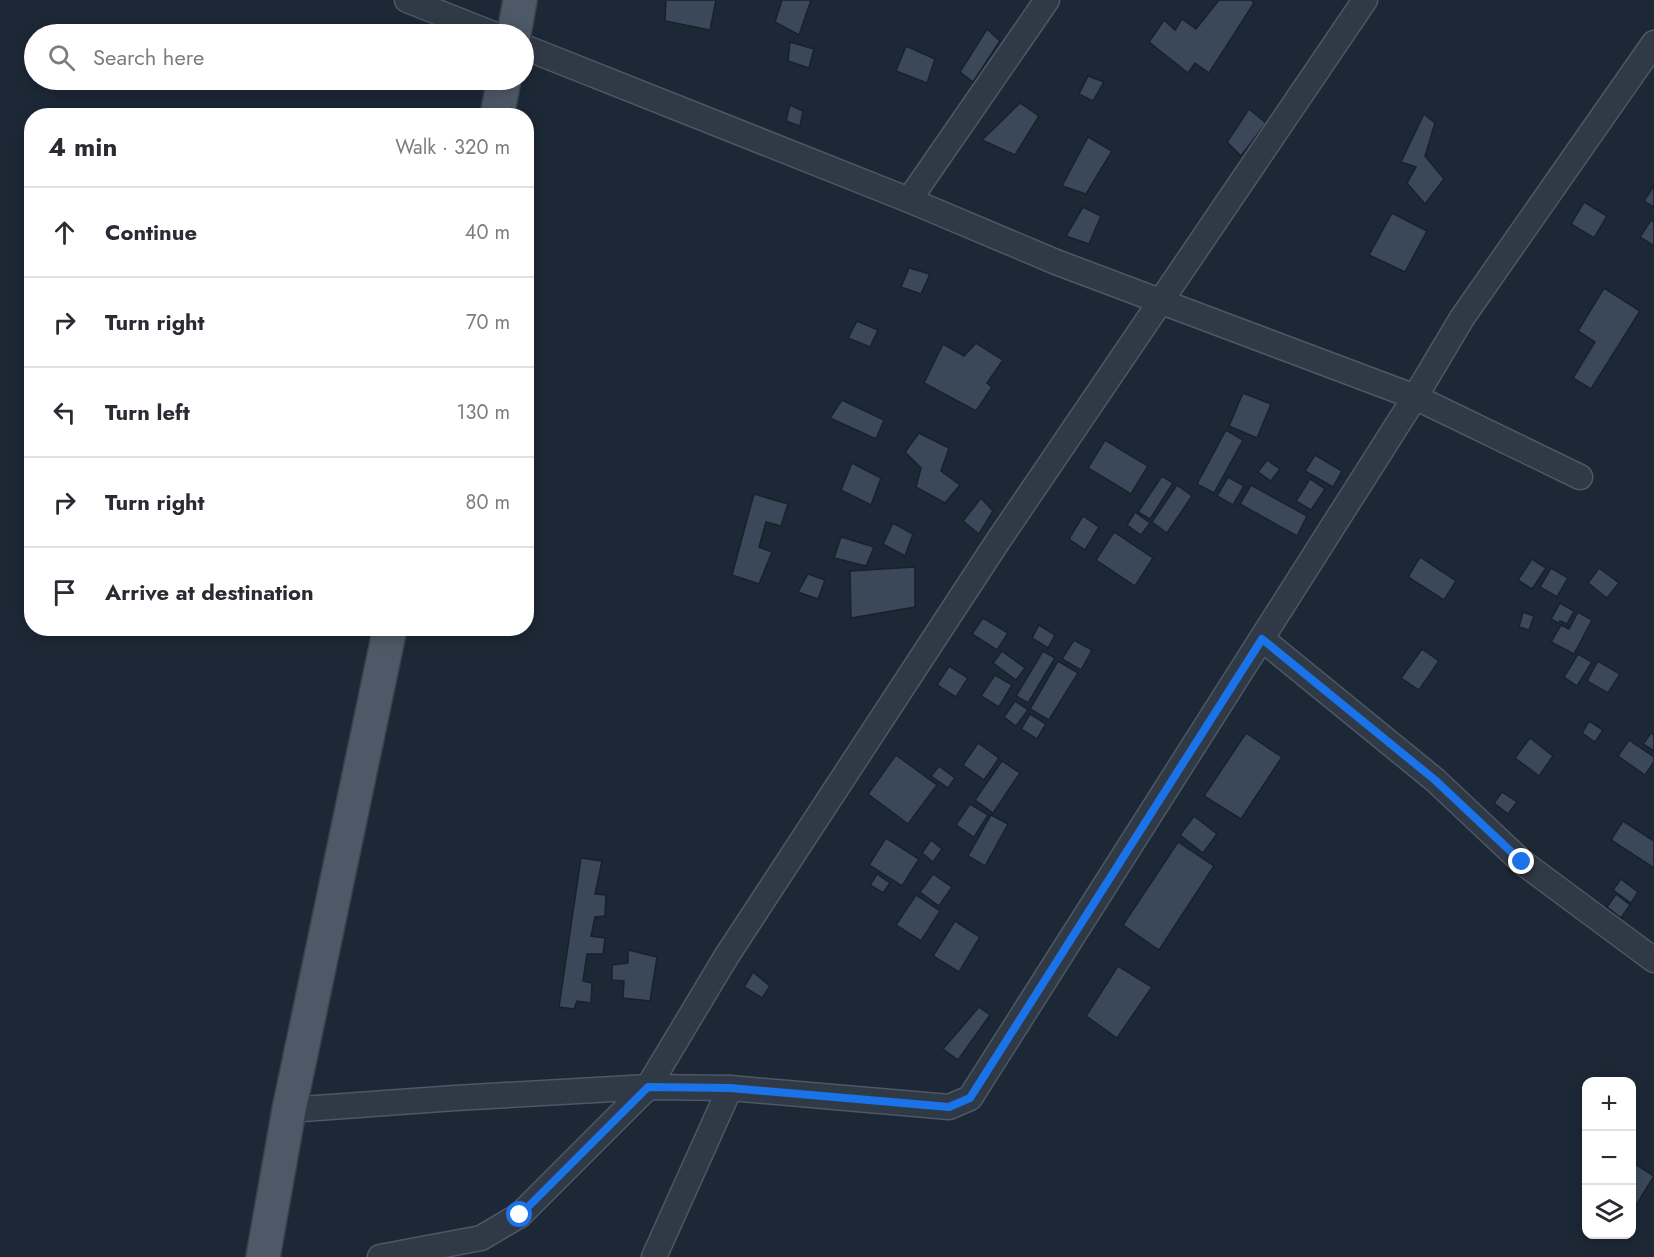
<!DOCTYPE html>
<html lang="en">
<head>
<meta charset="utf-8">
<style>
	body { margin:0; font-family:Jost,sans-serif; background:#f2f2f3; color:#2b2b33 }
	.controls { position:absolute; right:18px; bottom:18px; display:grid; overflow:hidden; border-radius:12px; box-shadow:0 3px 15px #0003 }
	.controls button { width:54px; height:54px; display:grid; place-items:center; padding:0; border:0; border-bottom:2px solid #e1e1e2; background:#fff; color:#2b2b33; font:30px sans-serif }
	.stop { position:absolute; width:18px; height:18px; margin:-14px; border:4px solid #1a73e8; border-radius:50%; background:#fff }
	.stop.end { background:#1a73e8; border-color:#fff; box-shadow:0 2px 6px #0008 }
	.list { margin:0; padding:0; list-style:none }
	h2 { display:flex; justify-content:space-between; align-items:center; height:78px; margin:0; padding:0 24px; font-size:26px }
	h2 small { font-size:20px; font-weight:400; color:#7c7c81 }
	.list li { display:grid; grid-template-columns:39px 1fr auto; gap:18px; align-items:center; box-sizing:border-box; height:90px; padding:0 24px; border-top:2px solid #e1e1e2 }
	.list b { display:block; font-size:22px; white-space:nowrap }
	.list em { font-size:20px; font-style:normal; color:#7c7c81 }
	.icon { flex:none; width:33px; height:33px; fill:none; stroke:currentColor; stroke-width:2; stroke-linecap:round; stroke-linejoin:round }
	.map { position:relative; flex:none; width:1654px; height:1257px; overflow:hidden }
	.search { position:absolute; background:#fff; box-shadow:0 3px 15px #0003; left:24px; top:24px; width:510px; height:66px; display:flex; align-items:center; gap:15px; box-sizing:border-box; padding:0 21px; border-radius:33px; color:#7c7c81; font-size:22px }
	.panel { position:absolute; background:#fff; box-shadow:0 3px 15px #0003; left:24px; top:108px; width:510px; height:528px; border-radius:24px }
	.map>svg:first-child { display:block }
</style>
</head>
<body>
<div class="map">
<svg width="1654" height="1257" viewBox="0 0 1654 1257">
	<rect width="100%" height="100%" fill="#1d2836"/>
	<g fill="#3a4859" stroke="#18212d" stroke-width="1.5">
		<path d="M666,0H716L710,30L665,21Z"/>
		<path d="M782,0H811L799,35L775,22Z"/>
		<path d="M1219,0H1251L1254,3L1209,73L1195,63L1188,73L1149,42L1164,20L1175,30L1182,19L1196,29Z"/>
		<path d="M987,29L1000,41L973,82L960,72Z"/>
		<path d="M790,42L814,49L809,68L788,61Z"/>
		<path d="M906,46L935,59L927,83L896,71Z"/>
		<path d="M1088,76L1104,82L1093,101L1079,94Z"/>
		<path d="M1020,103L1039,116L1015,155L982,140Z"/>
		<path d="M790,105L803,111L800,126L786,121Z"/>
		<path d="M1249,109L1266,123L1241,156L1227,142Z"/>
		<path d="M1424,114L1435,123L1425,156L1444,179L1425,204L1407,183L1416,167L1401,162Z"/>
		<path d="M1088,137L1112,151L1086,194L1062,186Z"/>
		<path d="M1654,186V207L1644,201Z"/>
		<path d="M1584,202L1607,216L1594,238L1571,224Z"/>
		<path d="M1083,207L1101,216L1089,244L1066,236Z"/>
		<path d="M1392,213L1427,231L1405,272L1369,255Z"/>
		<path d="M1651,220L1654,222V246L1640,237Z"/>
		<path d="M909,268L930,274L921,294L901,287Z"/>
		<path d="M1604,288L1640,311L1591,389L1573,378L1595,342L1578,331Z"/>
		<path d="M857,321L878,330L870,347L848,338Z"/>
		<path d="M976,343L1003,360L987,383L992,387L976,411L924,383L943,344L964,356Z"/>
		<path d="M1243,393L1271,404L1257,438L1229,426Z"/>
		<path d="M842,400L884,420L876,439L830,418Z"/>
		<path d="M1226,430L1243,440L1214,493L1197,484Z"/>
		<path d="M919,433L949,448L941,471L960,485L945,503L916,487L921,468L905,452Z"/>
		<path d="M1105,440L1148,466L1131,494L1088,468Z"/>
		<path d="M1315,455L1342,471L1333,487L1305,471Z"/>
		<path d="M1267,460L1280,469L1271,481L1258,472Z"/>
		<path d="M852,463L881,478L871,505L841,490Z"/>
		<path d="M1162,476L1173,483L1150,519L1138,512Z"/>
		<path d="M1228,477L1244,486L1233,505L1217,496Z"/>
		<path d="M1310,479L1325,489L1311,510L1296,501Z"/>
		<path d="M1177,485L1192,496L1167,533L1152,522Z"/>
		<path d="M1251,485L1307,516L1297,536L1240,504Z"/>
		<path d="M754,494L788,504L781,526L766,522L759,547L772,552L759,584L732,575Z"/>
		<path d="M981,498L993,511L979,534L963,521Z"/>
		<path d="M1135,512L1150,523L1141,535L1127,525Z"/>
		<path d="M1083,516L1099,527L1085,550L1069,539Z"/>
		<path d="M893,523L913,534L905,556L883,544Z"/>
		<path d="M1114,532L1153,558L1135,586L1096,560Z"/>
		<path d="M841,537L874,547L866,566L834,558Z"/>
		<path d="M1420,557L1456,581L1444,600L1408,577Z"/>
		<path d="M1532,559L1546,568L1532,589L1518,580Z"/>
		<path d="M915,567V607L851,618L850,571Z"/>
		<path d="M1551,568L1568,578L1557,597L1540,587Z"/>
		<path d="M1599,568L1619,583L1607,598L1588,583Z"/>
		<path d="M808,574L825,580L818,599L798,592Z"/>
		<path d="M1560,603L1574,611L1567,624L1560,621L1558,623L1551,619Z"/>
		<path d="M1523,612L1534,616L1529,630L1519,627Z"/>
		<path d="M1578,612L1592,620L1574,654L1551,642L1561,625L1569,629Z"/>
		<path d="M983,618L1008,633L997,650L972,634Z"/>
		<path d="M1039,625L1055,635L1048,648L1032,638Z"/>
		<path d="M1074,640L1092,650L1081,670L1062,659Z"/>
		<path d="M1422,649L1439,661L1419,690L1401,678Z"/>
		<path d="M1002,651L1025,668L1016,680L993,663Z"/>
		<path d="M1043,651L1055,658L1028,703L1016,696Z"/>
		<path d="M1578,654L1592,662L1577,686L1564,677Z"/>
		<path d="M1058,661L1078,673L1049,720L1030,709Z"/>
		<path d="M1598,661L1620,674L1608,693L1587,681Z"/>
		<path d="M949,666L968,678L956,697L937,685Z"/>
		<path d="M995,675L1012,685L999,707L981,696Z"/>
		<path d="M1015,701L1028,710L1016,726L1004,717Z"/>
		<path d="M1030,714L1046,724L1037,739L1021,729Z"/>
		<path d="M1589,721L1603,730L1595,742L1582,733Z"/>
		<path d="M1246,733L1282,757L1241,819L1204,796Z"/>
		<path d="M1651,733L1654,735V751L1643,744Z"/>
		<path d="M1530,738L1553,756L1539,776L1515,758Z"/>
		<path d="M1629,740L1654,757V762L1645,775L1618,756Z"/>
		<path d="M978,743L999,758L984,780L963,765Z"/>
		<path d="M896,755L937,785L908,824L868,794Z"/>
		<path d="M1002,761L1020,773L993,813L975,800Z"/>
		<path d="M939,766L955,778L948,788L931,776Z"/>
		<path d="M1502,792L1517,802L1508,814L1494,803Z"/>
		<path d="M970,804L988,815L974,837L956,825Z"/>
		<path d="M991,815L1008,824L985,866L968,856Z"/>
		<path d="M1194,816L1217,834L1203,853L1180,835Z"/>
		<path d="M1623,821L1654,841V868L1611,840Z"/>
		<path d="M886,838L919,859L902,886L869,865Z"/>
		<path d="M931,840L942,849L933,862L922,853Z"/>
		<path d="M1178,842L1214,866L1159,950L1123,925Z"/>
		<path d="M581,858L602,861L595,894L606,895L605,916L595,917L591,936L605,938L603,954H587L583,981L592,983L591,1003L577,1001L574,1009L559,1007Z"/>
		<path d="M877,874L890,883L883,893L870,885Z"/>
		<path d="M933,874L952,887L939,906L920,892Z"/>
		<path d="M1621,879L1638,892L1631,903L1613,890Z"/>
		<path d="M1616,894L1630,905L1621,918L1607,907Z"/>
		<path d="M916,895L940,911L921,941L896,925Z"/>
		<path d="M955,921L980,937L959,972L933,956Z"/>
		<path d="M628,950L657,957L650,1001L623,998L624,981L612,980V965L628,963Z"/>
		<path d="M1118,966L1152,987L1117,1038L1086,1016Z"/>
		<path d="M753,972L770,986L762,998L744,987Z"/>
		<path d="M979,1007L990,1015L958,1060L943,1049Z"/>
		<path d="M1632,1162L1654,1176L1632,1212Z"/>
	</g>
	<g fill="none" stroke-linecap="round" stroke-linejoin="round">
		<defs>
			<g id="minor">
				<path d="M407,0L493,34"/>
				<path d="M524,47L909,200L1056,262L1415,397L1580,477"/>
				<path d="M909,200L1047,0"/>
				<path d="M1262,639L1435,780L1522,862L1654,960"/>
				<path d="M289,1110L455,1098L648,1087L730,1088L949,1107L970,1098L1415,397L1462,318L1654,43"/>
				<path d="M380,1257L481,1238L520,1215L648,1087L726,957L996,544L1365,0"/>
				<path d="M654,1257L730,1088"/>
			</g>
			<g id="primary">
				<path d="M514,34L520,0"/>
				<path d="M497,116L504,80"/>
				<path d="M263,1257L289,1110L390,628"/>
			</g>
		</defs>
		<use href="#minor" stroke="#4d5765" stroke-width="27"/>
		<use href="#primary" stroke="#394350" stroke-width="36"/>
		<use href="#minor" stroke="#303a47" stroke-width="24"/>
		<use href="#primary" stroke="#4e5967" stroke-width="33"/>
	</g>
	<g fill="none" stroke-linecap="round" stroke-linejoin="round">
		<path stroke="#1a73e8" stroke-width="8" d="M520,1215L648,1087L730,1088L949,1107L970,1098L1262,639L1435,780L1522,862"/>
	</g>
</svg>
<div class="controls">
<button>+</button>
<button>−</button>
<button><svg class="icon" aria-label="layers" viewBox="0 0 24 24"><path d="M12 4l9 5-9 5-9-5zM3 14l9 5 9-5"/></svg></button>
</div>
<div class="stop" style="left:520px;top:1215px"></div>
<div class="stop end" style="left:1522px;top:862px"></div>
<div class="search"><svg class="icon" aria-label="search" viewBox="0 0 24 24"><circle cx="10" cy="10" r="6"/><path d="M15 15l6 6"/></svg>Search here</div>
<section class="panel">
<h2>4 min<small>Walk · 320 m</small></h2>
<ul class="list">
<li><svg class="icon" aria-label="ahead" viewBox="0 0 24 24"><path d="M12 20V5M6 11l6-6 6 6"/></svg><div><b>Continue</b></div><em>40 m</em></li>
<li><svg class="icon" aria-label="right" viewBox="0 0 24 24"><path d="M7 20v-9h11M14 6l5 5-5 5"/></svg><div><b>Turn right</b></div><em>70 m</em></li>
<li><svg class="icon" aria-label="left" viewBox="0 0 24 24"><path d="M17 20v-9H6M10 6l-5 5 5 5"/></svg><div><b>Turn left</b></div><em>130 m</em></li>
<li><svg class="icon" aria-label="right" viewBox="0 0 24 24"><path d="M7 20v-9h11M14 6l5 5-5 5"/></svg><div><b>Turn right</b></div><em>80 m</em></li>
<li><svg class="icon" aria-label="arrive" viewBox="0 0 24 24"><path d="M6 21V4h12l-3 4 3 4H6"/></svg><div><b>Arrive at destination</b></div></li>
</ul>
</section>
</div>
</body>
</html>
